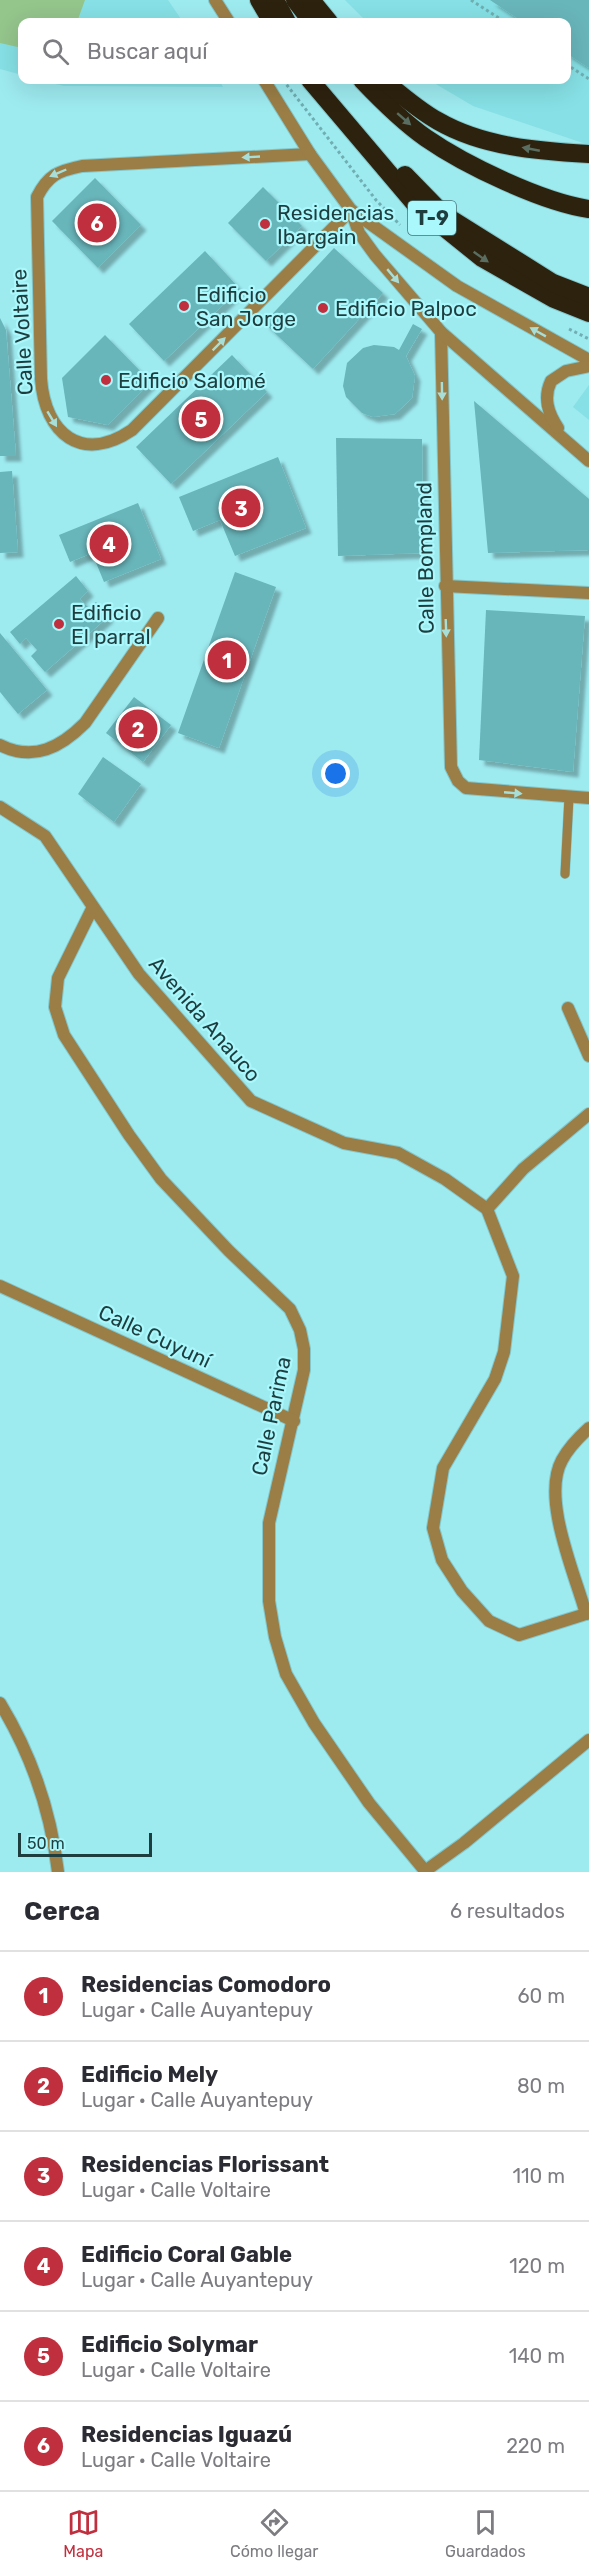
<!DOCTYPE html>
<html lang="es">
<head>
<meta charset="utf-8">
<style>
	body { margin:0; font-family:Rubik,sans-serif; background:#f7f7f7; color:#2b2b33 }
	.scale { position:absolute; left:18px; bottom:15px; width:134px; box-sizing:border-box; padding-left:6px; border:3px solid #1d3d3f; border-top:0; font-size:16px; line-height:21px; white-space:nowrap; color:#1d3d3f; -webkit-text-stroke:4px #aaf7fc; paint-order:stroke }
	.you { position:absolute; left:336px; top:774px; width:21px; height:21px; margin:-15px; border:4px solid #fff; border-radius:50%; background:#1a73e8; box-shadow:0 0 0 9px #1a73e833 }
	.badge { display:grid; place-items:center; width:39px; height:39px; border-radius:50%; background:#c02f3e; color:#fff; font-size:20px; font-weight:700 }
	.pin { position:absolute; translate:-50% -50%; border:3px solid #fff; box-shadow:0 2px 6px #0006 }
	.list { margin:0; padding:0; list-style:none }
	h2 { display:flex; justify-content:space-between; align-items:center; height:78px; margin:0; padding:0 24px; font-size:26px }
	h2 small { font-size:20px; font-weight:400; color:#7c7c81 }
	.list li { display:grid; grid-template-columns:39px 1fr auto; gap:18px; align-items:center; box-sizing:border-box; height:90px; padding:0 24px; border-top:2px solid #e1e1e2 }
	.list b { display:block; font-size:22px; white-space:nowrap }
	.list p { margin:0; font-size:20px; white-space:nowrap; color:#7c7c81 }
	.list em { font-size:20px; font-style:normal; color:#7c7c81 }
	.icon { flex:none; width:33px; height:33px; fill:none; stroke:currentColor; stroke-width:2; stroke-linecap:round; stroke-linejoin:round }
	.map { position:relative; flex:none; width:589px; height:1872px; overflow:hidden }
	.search { position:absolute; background:#fff; box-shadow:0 6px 24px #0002; left:18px; right:18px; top:18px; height:66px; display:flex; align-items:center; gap:15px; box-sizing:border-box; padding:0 21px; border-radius:12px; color:#7c7c81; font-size:22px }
	.sheet { height:618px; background:#fff }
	nav { display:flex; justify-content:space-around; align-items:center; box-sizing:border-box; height:84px; border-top:2px solid #e1e1e2; background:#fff; font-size:16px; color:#7c7c81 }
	nav a { display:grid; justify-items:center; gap:3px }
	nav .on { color:#c02f3e }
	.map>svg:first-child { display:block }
</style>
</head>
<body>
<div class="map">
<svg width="589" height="1872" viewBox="0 0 589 1872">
	<defs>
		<filter id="shadow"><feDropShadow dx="5.5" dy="5.5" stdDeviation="1.5" flood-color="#0004"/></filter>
	</defs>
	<rect width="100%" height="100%" fill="#9deaef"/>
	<g fill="#86e0e5">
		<path d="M0,0H168L183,22H22V75L0,69Z"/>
		<path d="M345,0H589V145L473,106L429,80H566V22H367Z"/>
		<path d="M39,80H219L223,87L64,86Z"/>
		<path d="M589,385V420L573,407Z"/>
	</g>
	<path fill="#94c58b" d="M0,0H85L77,22H22V48L0,43Z"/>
	<g fill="#68b5ba" filter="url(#shadow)">
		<path d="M490,0H589V68L566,53V22H523Z"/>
		<path d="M95,178L141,225L98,268L52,221Z"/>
		<path d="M263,187L302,226L266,261L228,223Z"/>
		<path d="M334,248L383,293L313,369L264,323Z"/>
		<path d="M205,251L240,289L164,361L129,324Z"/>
		<path d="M0,318L6,330L16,456H0Z"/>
		<path d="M413,324L422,329L406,356L415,376L412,398L395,414L373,417L362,413L346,397L343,386L347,363L363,348L374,345L394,347L399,350Z"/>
		<path d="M105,335L151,382L108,425L68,417L62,378Z"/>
		<path d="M232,355L267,392L171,484L136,447Z"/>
		<path d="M474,401L589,499V550L488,553Z"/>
		<path d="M336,438L422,439L423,553L338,556Z"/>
		<path d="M278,457L306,528L235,556L220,520L193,531L179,497Z"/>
		<path d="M12,471L18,552L0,553V472Z"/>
		<path d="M138,503L161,559L104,582L92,553L70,562L59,535Z"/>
		<path d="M235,572L276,587L219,748L178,733Z"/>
		<path d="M76,576L88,591L80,599L89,608L96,602L108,617L45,672L31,656L37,650L26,638L20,644L10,632Z"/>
		<path d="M486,610L585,616L573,772L479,760Z"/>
		<path d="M0,633L47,690L18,714L0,692Z"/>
		<path d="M134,697L171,725L143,762L106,733Z"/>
		<path d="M103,757L141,784L114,822L78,794Z"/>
	</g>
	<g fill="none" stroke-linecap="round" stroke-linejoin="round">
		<defs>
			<path id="service" d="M565,874L569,797"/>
			<g id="minor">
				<path d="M310,154L82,166C58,171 48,175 37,197L41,379C45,434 82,464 132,430L351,210"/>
				<path d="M441,332L451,767L458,781L466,788L589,798"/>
				<path d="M445,586L589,593"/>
				<path d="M0,745C34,762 61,747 85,723L158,618"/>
				<path d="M0,807L45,836L139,974L251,1101L344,1143L398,1153L445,1179L487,1209L513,1276L504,1352L495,1379L443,1468L433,1528L442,1560L462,1591L489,1621L519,1635L589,1613"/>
				<path d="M92,909L58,978L55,1007L64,1035L129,1135L161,1179L229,1251L290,1309L300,1330L304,1349V1370L269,1523V1601L275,1637L286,1674L314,1723L369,1803L426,1872"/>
				<path d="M568,1008L589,1056"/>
				<path d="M487,1209L523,1169L589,1114"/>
				<path d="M0,1286L294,1421"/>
				<path d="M586,1614C575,1574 541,1498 562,1460C569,1447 579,1437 589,1428"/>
				<path d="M0,1703C31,1754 51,1812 58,1872"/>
				<path d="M425,1871L464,1843L589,1740"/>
			</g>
			<g id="tertiary">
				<path d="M215,0L229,22"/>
				<path d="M264,80L310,154L351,210L457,286L589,360"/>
				<path d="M351,210L359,233L375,255L441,332L589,461"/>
				<path d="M558,428C548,413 543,398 551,381L566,371L589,366"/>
			</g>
			<g id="motorway">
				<path d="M259,0L272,22"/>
				<path d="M275,0L287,22"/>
				<path d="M295,0L312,22"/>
				<path d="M311,0L329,22"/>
				<path d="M310,80L415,204L482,258L554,299L589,313"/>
				<path d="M362,80C381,100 403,122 426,138C465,165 542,202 589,209"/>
				<path d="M383,80C400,94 418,110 438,121C483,147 538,151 589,154"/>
				<path d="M405,175L443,214L553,283L589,297"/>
			</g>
		</defs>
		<use href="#service" stroke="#83c7cc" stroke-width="10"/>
		<use href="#minor" stroke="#83c7cc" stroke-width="14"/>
		<use href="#tertiary" stroke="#83c7cc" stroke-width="14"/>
		<use href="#motorway" stroke="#83c7cc" stroke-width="20"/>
		<g stroke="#70aeb2" stroke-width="3" stroke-dasharray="3 3" stroke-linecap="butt">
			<path d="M471,0L505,22"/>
			<path d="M566,64L589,79"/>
			<path d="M283,80L376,200L400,225"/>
			<path d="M569,329L589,339"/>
		</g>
		<use href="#service" stroke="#9b7d46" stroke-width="9"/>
		<use href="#minor" stroke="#9b7d46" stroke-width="12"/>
		<use href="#tertiary" stroke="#9b7d46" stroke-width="12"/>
		<use href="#motorway" stroke="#2d220e" stroke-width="18"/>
	</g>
	<defs><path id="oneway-solid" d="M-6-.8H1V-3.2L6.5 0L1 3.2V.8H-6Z" transform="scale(1.5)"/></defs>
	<g fill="#596d61">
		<use href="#oneway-solid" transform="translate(404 119) rotate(41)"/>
		<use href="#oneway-solid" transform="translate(531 149) rotate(-169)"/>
		<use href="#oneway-solid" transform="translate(481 257) rotate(35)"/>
	</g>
	<g fill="#a7dfd8">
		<use href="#oneway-solid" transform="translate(251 157) rotate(177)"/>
		<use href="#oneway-solid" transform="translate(58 173) rotate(157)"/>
		<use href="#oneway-solid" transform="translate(393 276) rotate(50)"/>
		<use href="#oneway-solid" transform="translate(538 332) rotate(-151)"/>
		<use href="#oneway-solid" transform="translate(219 344) rotate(-45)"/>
		<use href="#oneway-solid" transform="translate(442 391) rotate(89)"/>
		<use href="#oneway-solid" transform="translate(52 419) rotate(59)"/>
		<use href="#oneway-solid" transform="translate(446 628) rotate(88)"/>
		<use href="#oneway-solid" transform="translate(513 793) rotate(5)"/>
	</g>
	<g fill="#c02f3e" stroke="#aaf7fc" stroke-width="2">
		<circle cx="265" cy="224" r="6"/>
		<circle cx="184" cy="306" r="6"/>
		<circle cx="323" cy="308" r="6"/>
		<circle cx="106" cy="380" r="6"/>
		<circle cx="59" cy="624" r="6"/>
	</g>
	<g text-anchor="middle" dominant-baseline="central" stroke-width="4.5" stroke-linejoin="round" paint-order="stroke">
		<rect fill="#aaf7fc" stroke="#477578" stroke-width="1.5" x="408" y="201" width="48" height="34" rx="4.5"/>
		<g font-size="20" font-weight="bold" fill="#1d3d3f">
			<text x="432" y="218">T-9</text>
		</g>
		<g font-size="21" fill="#1d3d3f" stroke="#aaf7fc" text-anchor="start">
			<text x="277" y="212">Residencias<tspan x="277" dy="24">Ibargain</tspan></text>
			<text x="196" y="294">Edificio<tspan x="196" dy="24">San Jorge</tspan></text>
			<text x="335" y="308">Edificio Palpoc</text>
			<text x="118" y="380">Edificio Salomé</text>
			<text x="71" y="612">Edificio<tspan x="71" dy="24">El parral</tspan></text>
		</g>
		<g font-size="21" fill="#1d3d3f" stroke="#aaf7fc">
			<text transform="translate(22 332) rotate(-93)">Calle Voltaire</text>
			<text transform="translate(425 558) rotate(-91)">Calle Bompland</text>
			<text transform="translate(205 1019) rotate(49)">Avenida Anauco</text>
			<text transform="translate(155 1336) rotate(25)">Calle Cuyuní</text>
			<text transform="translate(271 1416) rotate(-78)">Calle Parima</text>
		</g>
	</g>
</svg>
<div class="scale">50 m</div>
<div class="you"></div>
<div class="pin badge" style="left:227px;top:660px">1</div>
<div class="pin badge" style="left:138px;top:729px">2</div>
<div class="pin badge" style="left:241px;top:508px">3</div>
<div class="pin badge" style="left:109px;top:544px">4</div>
<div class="pin badge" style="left:201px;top:419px">5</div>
<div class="pin badge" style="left:97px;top:223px">6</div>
<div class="search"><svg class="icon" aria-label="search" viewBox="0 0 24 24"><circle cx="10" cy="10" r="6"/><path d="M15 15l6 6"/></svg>Buscar aquí</div>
</div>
<section class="sheet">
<h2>Cerca<small>6 resultados</small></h2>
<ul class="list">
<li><span class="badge">1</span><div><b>Residencias Comodoro</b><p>Lugar · Calle Auyantepuy</p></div><em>60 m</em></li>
<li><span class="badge">2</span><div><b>Edificio Mely</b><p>Lugar · Calle Auyantepuy</p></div><em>80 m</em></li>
<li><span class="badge">3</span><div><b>Residencias Florissant</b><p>Lugar · Calle Voltaire</p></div><em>110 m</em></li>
<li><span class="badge">4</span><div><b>Edificio Coral Gable</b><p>Lugar · Calle Auyantepuy</p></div><em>120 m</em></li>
<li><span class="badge">5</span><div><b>Edificio Solymar</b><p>Lugar · Calle Voltaire</p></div><em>140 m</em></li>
<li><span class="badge">6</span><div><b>Residencias Iguazú</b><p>Lugar · Calle Voltaire</p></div><em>220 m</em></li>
</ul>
</section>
<nav>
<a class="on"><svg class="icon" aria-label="map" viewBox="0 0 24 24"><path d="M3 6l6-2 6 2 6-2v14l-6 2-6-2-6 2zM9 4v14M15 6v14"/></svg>Mapa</a>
<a><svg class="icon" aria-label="directions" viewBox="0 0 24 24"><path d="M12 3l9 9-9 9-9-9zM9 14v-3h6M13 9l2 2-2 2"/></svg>Cómo llegar</a>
<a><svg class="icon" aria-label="saved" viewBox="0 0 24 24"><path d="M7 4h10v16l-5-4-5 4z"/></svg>Guardados</a>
</nav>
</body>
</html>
